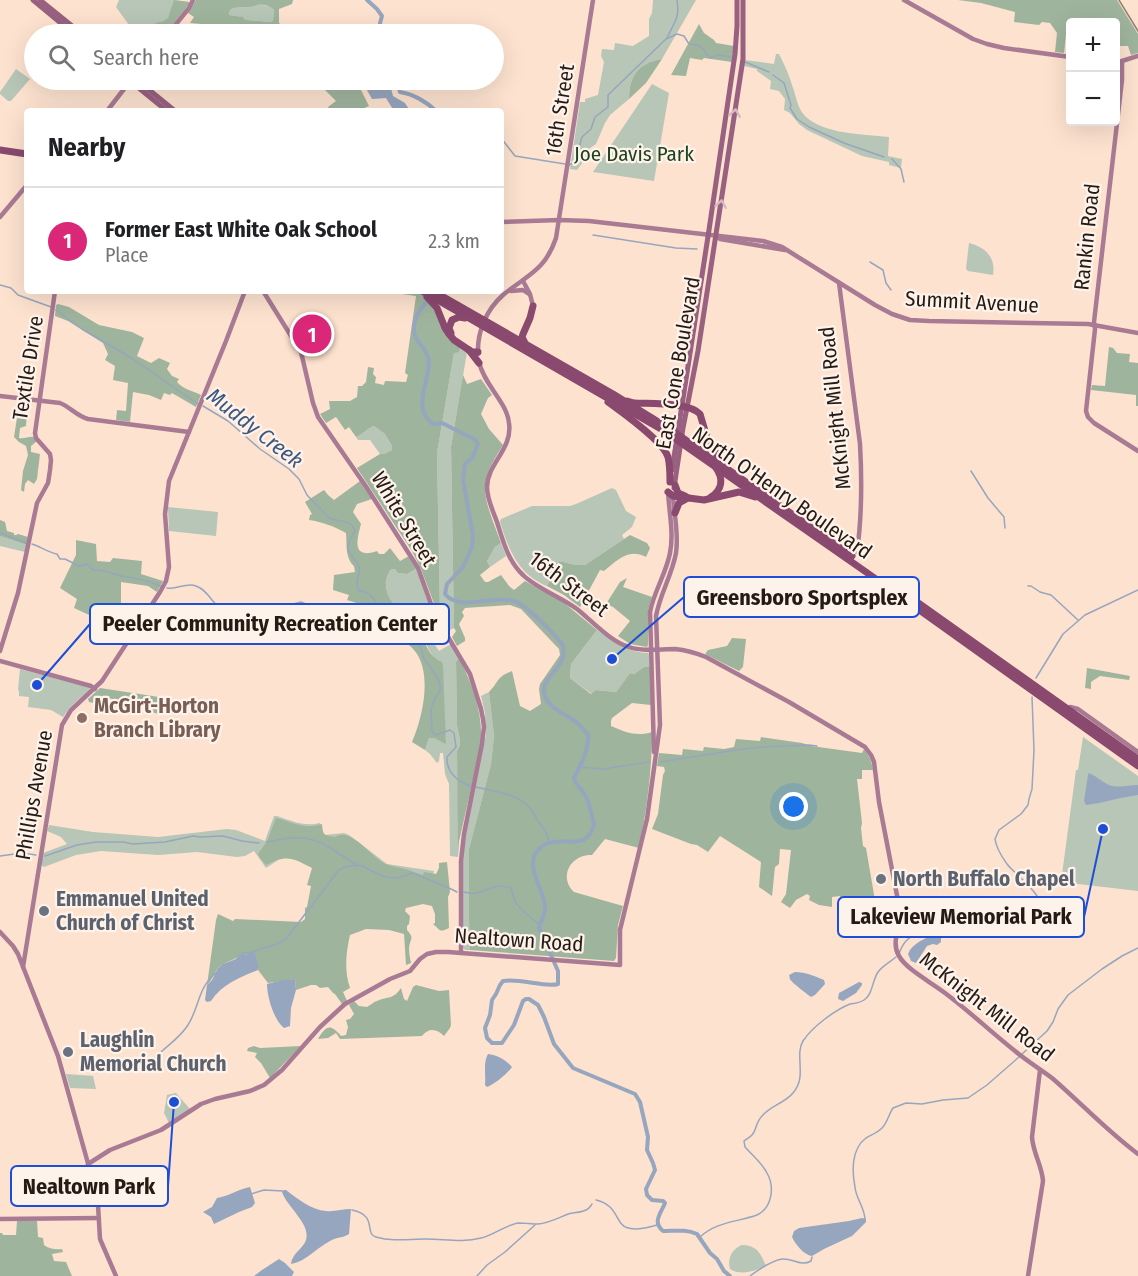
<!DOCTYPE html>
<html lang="en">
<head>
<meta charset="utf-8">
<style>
	body { margin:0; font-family:"Fira Sans Condensed",sans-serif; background:#f6f6f6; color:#202124 }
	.controls { position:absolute; right:18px; top:18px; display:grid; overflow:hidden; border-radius:6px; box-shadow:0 6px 24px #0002 }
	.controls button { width:54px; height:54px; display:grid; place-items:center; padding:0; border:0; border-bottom:2px solid #e0e0e0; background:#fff; color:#202124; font:30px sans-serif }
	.you { position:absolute; left:794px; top:807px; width:21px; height:21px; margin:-15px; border:4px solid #fff; border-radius:50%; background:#1a73e8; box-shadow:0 0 0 9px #1a73e833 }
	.badge { display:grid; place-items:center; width:39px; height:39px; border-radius:50%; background:#db2777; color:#fff; font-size:20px; font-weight:700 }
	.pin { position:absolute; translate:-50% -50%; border:3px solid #fff; box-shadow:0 2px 6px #0006 }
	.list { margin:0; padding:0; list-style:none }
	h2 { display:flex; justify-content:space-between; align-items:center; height:78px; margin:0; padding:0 24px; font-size:26px }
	h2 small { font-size:20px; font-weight:400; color:#757577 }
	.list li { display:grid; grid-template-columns:39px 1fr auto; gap:18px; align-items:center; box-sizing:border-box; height:108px; padding:0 24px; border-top:2px solid #e0e0e0 }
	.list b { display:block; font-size:22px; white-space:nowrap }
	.list p { margin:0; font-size:20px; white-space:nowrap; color:#757577 }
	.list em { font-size:20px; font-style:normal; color:#757577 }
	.icon { flex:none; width:33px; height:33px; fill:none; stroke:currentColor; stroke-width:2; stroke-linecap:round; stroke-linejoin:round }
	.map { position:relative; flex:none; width:1138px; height:1276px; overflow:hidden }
	.search { position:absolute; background:#fff; box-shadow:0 6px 24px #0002; left:24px; top:24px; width:480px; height:66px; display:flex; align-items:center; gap:15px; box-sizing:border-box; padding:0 21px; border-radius:33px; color:#757577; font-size:22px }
	.panel { position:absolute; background:#fff; box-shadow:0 6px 24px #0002; left:24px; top:108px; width:480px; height:186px; border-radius:6px }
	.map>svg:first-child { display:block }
</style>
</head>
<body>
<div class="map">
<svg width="1138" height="1276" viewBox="0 0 1138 1276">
	<rect width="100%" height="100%" fill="#fde2cf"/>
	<g fill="#b7c6b6">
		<path d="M119,0H173L189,2V4L165,34H141L129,25L116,7Z"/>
		<path d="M653,0H696L662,59C638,63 629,76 629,99L610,115L605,123L596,144L590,148L585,159L577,170L570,169L580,102H585V99L598,95L604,62L601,56L602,49L614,50L615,43L633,46L649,36V19L652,13Z"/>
		<path d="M257,5C264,5 268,5 274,10L273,20L271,22L247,20L244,19L242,17L229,15L230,10C237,5 248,10 257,5Z"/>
		<path d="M776,54H779C784,64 789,74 792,85C795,92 796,100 799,107C811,135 864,134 889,137L888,156L902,159L901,168L889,165V162L862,156L807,130L799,124L790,113L784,110L785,99L779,91L770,89L771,81L757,71V69L744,66L745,60L774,64Z"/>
		<path d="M16,69L30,79L11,101H8L0,94V92Z"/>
		<path d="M652,84L669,93L654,181L593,172Z"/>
		<path d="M969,243C985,247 996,257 993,275L968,271L966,269Z"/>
		<path d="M460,347L467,352L451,447L454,628L448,631L438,614L440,613L437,453L454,353Z"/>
		<path d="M374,426L385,434L392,446V450L384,454H380L370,440H358L356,437C364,434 367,428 374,426Z"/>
		<path d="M612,488L616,490L626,511L636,517L632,527L622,535L624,539L585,565H576L559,561L547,586C518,574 509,550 500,522L501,519L532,506H570L576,504Z"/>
		<path d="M168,507L218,512L216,536L169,531Z"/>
		<path d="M0,536L27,545L25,552L0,546Z"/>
		<path d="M501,543L506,556L490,567L487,561L495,547Z"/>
		<path d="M395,569L398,573L407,574L416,569L445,633L433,642L439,651L451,644L459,658L456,662L457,726L460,740V745L457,751L459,846L458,857L450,856L449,784L445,774L443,753H440L439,761L437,763L430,754L425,750L429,738H434L446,743L437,661C425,648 421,629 415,613L412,611C396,612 387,600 386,585C385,580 388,575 390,570Z"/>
		<path d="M597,630C615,642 625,652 648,653L649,655L650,667H644L634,674L630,673L616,692L596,690L592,694L570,678L571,664Z"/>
		<path d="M20,669L89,687L90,689L70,707L63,717L51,710L28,707L29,697L19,696V691L18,690Z"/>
		<path d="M489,692L494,736L491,764L469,849V920L470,950H465L463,947L461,865L464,838L486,735L485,713L481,696Z"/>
		<path d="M1083,737L1138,776V891L1061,882L1076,770H1078Z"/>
		<path d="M274,816H277C292,821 304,827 320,823L324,835L344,833L349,835L387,864L434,871L433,877L374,873L281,839L278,860L266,868L254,851L245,856L237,857L197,852L158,855L101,851L76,855L44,867L41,865L43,853L67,844L61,837L47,831L49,825L93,832L158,837L227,829L236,830L265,841Z"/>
		<path d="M66,1074L93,1076L96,1089L70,1088Z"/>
		<path d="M176,1093L190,1109L169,1123L164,1113L167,1095Z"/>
		<path d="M742,1245C757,1245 761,1254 766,1266C755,1271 740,1276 730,1269C727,1258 732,1249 742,1245Z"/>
	</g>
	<g fill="#9fb49d" fill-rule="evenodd">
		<path d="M174,0L189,2V4L165,34H160L155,30L154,26L156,23L164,21L168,18Z"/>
		<path d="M196,0H293L292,4L279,9V23L282,25L287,34H249L245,30H237V27L190,23L194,17L188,13ZM257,5C264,4 269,5 274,10L273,20L271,22L247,20L244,19L243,17L229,15L230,10C237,5 247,10 257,5Z"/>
		<path d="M958,0H1117L1138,34V53L1131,55L1128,46H1119L1120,39H1116V22H1070V34H1066L1064,53L1055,52L1057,33L1050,23L1042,22L1039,25L1014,22L1015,12L981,3Z"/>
		<path d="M699,24L704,33L714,40L716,43L734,46L732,62L704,58L702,60L690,58L686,76L671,75Z"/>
		<path d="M662,59L646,83L629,99C629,76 638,63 662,59Z"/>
		<path d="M311,80H356L369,106L358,111H341L340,109L331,111L328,107L336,101L320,85Z"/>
		<path d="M401,291H417L425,297L460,347L459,352L454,353L437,453L440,613L438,614L421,569L412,551L357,468L380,454H384L392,450V446L385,434L374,426C367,428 364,434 356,437L349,427L345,430L336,417L326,423L320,414L330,409L329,401H350L357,397L358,386H362L366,382L368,367L374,368L373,374L376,377L375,383L384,385L385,381L406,382L408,375L405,373L416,296L402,294Z"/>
		<path d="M58,304L69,307L99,325L132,332L144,338L137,356L151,363L159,358L170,363L167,369L172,376L179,379L177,382C183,389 193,391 201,395L196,407L172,393L170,395L164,393L161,400L149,395L133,392L130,422L116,420L117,410L126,411L128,383L113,380L115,366L105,360L108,354L103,343L68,321L55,316L56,305Z"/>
		<path d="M1109,347L1113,348L1117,353L1130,354L1129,362L1138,363V406H1136V395L1091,390L1092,385L1105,386Z"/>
		<path d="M463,375L467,384L481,379L492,395L488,398L481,414L489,429L503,445C497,455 489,467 486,479C481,497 495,525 501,543L495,547L487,561L490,567L480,575L485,582H488L501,575L509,586L514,590L525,581L563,602L597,630L571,664L570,678L591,694L596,690L616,692L630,673L634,674L644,667H650L651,705L632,703L612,718L611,721V726C625,732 637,737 652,732C652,771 647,809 639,848L605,839L592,855C571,854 558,877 574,892L623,906L618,925L616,958L614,961L470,950L469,920V849L491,764L494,736L489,692C500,681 495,678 512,671L520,706L530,711L541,704L539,689L540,684L560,655L559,649L521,609L510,605L465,608L462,612L464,616L459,624L465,638V641L457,646L452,637L456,631L454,628L451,447Z"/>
		<path d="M18,411L27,412L26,426L20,428L19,438C25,439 29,436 34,437L37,441L31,446V452L40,454L37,479L34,484L28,480L25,484L24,492L21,490L23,471L28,455L26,446L19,442L14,437Z"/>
		<path d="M360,481L372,499L357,504L353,512L361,524C357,539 351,560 377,551L379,554H384L390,548L400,561L409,556L416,569L407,574L398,573L395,569L390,570C388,575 385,580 386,585C387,600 397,612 412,610L415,613C420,628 425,656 442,662L443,666L446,744L434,738H429L425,750L412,742C425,712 439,648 393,638C386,636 378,638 370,637C360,636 326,625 318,620L325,609L334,614L364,624L368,622V618L365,616L359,618L363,605L347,600L349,595L333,590L334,575L355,572L354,566C345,558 347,544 346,533C333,526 323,522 309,520L310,515L312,514L305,502L324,490L328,495L334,500Z"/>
		<path d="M0,520L5,522L7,531L14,533V535H16L18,534L28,537L27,545L0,536Z"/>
		<path d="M630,535L647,543L650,548L646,557C628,548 618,560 604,571L600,570L580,607L564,595L547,586L559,561L576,565H585Z"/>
		<path d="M76,540L96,544L97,561L110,562L113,558L142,561L141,574L163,581L157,592L148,586L121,582V609L113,626L74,608L77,599L60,588L76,555Z"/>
		<path d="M627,578L623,587L652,597L648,610V645L647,647L630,644L618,636L630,621L613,607L606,604L620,582Z"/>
		<path d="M732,638L746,639L743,667L739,671L705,654L708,650L727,646Z"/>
		<path d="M459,658C473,685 483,713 481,744L458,846L457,751L460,745V740L457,726L456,662Z"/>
		<path d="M1087,668L1130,676L1129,680L1100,676L1091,682V689L1085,688Z"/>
		<path d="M100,688L159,697L160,714L150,712L151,703L132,699L131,702L123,701L122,708L111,706L112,699L104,697L102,705L89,702L88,699Z"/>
		<path d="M761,737L802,743L811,746L862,753L864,749C869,755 872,762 873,770H862V779H857L862,823L861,828L863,846L866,848L877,912L885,911L886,921L883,926L877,927L878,931L859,930L858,915L842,914L840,896L832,897V907L819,905L809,900L810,896L807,894L796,900L790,908L781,902L786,894L791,850L780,849L779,864L775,867L772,896L759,887L761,862L720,836L708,852L697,845L691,844L652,829L658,814L663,775L665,771L664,767L657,766L659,753L682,755L683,749L703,751L704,747L724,749L734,747L736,739L760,741Z"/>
		<path d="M276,818C293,822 303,830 322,824C323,835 323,835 335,837C350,827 369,854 382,862C390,867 400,867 409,870C414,872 418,874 423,875L424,872L436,874L439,868V863L447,862L450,892L448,897L449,928C438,933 441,930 433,924L435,923V914L432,906L423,904L406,908L405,911L410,916L409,924L407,926V930C415,939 410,938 409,948C409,953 410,958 411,963L406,965L404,934L389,930L366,929L350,935C346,953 344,970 350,988L343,992L347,1001L342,1004L335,994L333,993L328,987L320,988L316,985H311L296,990L295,979L268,983L258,970L259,968L248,954C243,955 221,964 218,968C214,974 212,980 207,985L216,920L218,914L233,921L235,919L301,922L305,919V908L307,907L311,886L307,885L312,868C293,858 287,854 266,865L260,858L258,854L267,841Z"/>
		<path d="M416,985L439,991L449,990L451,1025L450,1028L444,1036C437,1029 429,1027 422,1036L340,1039L336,1033L328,1038L318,1039C326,1026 330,1023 341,1036L346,1035L348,1027L346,1020L350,1019L354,1014L349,1005L354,1001L359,1006L367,1007C371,1005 373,1002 377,1001C388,996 393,1000 401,988L404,999L407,1001L413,987Z"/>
		<path d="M254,1046L260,1048L301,1046L270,1078L261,1063L255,1057L257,1053L247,1051L248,1048Z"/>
		<path d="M17,1221H37L38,1237L43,1238L44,1245C49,1249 56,1250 62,1249L63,1252L52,1254L54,1261L66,1262L72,1276H0V1233H2L3,1235H16Z"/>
	</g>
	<g fill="#96a6be">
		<path d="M366,80H389L393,96L405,103L410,111H394L386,98L372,99L363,83L362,81Z"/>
		<path d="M1089,773C1096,776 1101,781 1107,784C1115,789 1129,785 1138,785V795C1120,797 1104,803 1086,805L1084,801L1088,775Z"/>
		<path d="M938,934L941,937V942L937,945L933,944L927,946L916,963L911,961L908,954C912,943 927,937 938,934Z"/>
		<path d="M254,950L259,968L258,970C241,977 222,984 211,1001L207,1002L205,1000L207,985L212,980L218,968L223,964L236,959L242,955L248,954Z"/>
		<path d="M795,972C806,972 814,976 824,980L825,984L815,995L811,997C807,994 791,982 790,979C789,978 790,976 789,975Z"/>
		<path d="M295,979L296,990L291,1008L290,1026L284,1028C274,1020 267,997 267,984L283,980Z"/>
		<path d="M859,982L862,983V985L856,993L843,1001L838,999L839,993Z"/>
		<path d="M488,1054C497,1055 506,1060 512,1067C508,1073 494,1085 487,1087L485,1085C486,1075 483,1062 488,1054Z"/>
		<path d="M250,1187L255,1203L252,1207L239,1212L214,1224L211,1217L203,1212L212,1207L217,1198C229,1196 239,1189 250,1187Z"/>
		<path d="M284,1190H286C298,1199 311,1210 326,1211C334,1212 343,1209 351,1209L349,1234C343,1238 337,1237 330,1241C316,1248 307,1261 291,1264C292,1253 303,1249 306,1240C311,1224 287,1207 282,1192Z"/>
		<path d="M862,1218L866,1219V1222L852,1236L824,1249L812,1256C804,1255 795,1244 792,1237L794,1231L799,1228L849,1221Z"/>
		<path d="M279,1259L285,1263L294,1272L292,1276H254L262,1270Z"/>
	</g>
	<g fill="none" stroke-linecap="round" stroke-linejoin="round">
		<g stroke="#96a6be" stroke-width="1.5">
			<path d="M667,38C674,22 680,19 677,0"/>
			<path d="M745,62L769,72"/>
			<path d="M773,75L784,83L791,105L790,108L797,119L809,127L844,143L884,157"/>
			<path d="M501,138L515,156L565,164"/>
			<path d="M892,159L901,169L904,182"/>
			<path d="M569,165L575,162L582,137L591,129L595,117L608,107V95L666,39L677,34L684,36L689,44C704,45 701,48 710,58L717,55L731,57"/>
			<path d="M593,235L676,248L697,249"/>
			<path d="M870,262L883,270L886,283L891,290"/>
			<path d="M0,285L11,288L18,295L51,307"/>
			<path d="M56,310L82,329L133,359L198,404"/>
			<path d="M203,406L228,421L260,449L289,469L299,479L307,495L328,517C338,523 350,518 355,531C353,535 349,540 348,545C346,554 357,559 359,567C362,576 353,579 359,591C380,592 375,614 387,625C393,630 409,634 418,639L424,659L436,675L440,685V691L435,698L431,709L432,731L436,735L450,730L454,733L456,747L447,757C446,771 457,782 471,786"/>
			<path d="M971,471L988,498L1004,517L1005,528"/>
			<path d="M0,533L26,543"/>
			<path d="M32,544C41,547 48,552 57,554L60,559H65L79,566L87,564L93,570C104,569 112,574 122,576C135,579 148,579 160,586"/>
			<path d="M1028,586H1031L1040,592L1051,595L1078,620"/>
			<path d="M167,588C177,590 186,582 196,586C210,591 212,606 226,612L227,614L233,616L241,614L261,616L278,608L301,602L315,608L318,612"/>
			<path d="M322,614L366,630L390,628"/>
			<path d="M1036,678L1063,634L1085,615L1138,590"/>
			<path d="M660,762L736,750L762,747L809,745L817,746"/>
			<path d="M579,767L603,769L649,762"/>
			<path d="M476,787C492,791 514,793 527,805C531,809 535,815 538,821C543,828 548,833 549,842"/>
			<path d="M267,842C290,837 308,834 329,847C339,853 347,860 358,865"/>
			<path d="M0,856L22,853L36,855"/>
			<path d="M45,856L77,845L96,842H123L133,844L165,842L193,836L200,837L223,836L242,841L259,843"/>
			<path d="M363,866C373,872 385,879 397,878C403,877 407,874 413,873C428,880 442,884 457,892"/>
			<path d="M464,892C468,893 471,894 475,893C490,892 491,882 511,888L515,902L523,911L540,925"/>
			<path d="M254,951L277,944L286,939L338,871C346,865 354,865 363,866"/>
			<path d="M899,953C901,949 903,944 906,941C918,928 960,921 977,924C998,927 1004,938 1026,928C1031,926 1037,922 1040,916C1049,897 1016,876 1007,864C1002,857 996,847 995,839L999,830L1021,814L1028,805L1029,799L1032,789L1034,750L1032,697"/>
			<path d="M236,960L243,953H250"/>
			<path d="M1022,1054L1047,1031L1053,1022L1058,1009L1068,995L1102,969L1122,956L1138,948"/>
			<path d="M144,1068C151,1063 155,1057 161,1052C171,1043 181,1036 188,1025C200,1006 197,988 217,972"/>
			<path d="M251,1194L264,1190L283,1191L284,1192"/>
			<path d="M596,1200C629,1208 605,1240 657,1225"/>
			<path d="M352,1210C378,1215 364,1234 376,1237C393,1242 409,1239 426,1239C445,1239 462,1243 481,1238C494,1235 507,1224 519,1223C525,1223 532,1224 538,1224C549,1223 558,1218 568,1214C574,1212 580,1213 586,1210C590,1208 589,1208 592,1204"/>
			<path d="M863,1220L865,1219C864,1206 856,1199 855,1187C852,1172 851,1149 866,1138C871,1135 877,1133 882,1128C887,1123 889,1114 893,1108L906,1103L922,1104L943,1100L968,1098L987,1085L1019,1057"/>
			<path d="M700,1237C716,1222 737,1222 757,1215C772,1208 775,1187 767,1173C762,1163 752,1155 745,1147L744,1141C747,1138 752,1137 754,1132C757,1126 757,1121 762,1116C773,1103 793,1102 799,1082C803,1070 796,1052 803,1041C812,1027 835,1010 850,1004C855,1003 860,1003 864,1000C873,994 872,981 878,972C882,966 890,962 896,957"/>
			<path d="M477,1276L487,1265L505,1252L535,1225"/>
			<path d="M750,1276C758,1270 771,1261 782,1259C793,1258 800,1267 811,1261L812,1257"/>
		</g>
		<g stroke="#96a6be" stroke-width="4">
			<path d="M367,0L377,9L382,16L380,23L382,34"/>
			<path d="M399,80L398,85L400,92C413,94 427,102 436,111"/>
			<path d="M428,300C421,308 414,317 414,329C413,342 428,347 429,362C429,377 418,400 424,413C425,417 430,421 433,424L442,423L474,439L478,444L472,458L465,464L463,479L473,536L472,547L463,567L447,584L445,594C459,612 494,595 514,601C527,605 554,634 563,645C568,669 542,675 544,692C545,706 565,714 575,721C580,725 584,730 588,735C589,751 581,764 574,778C576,786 581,788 585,795C590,803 592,815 594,825C585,856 558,831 540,848C537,851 536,852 534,856C529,872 543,889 545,906C546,914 541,920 539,928L558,971V984C546,988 520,978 503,981L500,985L496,994L492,1000L490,1015L485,1028L487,1038L492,1043H502L514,1025L523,1001L526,999H529L538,1005L544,1017L554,1044L573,1068L635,1094L640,1102L648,1137L647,1150L653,1163L655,1170L646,1189L647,1195L652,1200L663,1201L665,1203C661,1213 652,1222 663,1231C675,1231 686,1229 697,1234L710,1253L717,1259L724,1271L730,1276"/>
		</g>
		<g stroke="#a97a94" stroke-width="4.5">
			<path d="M904,0L973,39L987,44L1004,48L1070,57"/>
			<path d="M168,34L189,8L193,0"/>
			<path d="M1122,61V80L1094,322L1095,329L1086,411L1088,417L1094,423L1138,451"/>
			<path d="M1116,62L1122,61L1138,56"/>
			<path d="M107,111L131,80"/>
			<path d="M0,217L27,185"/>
			<path d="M501,222L559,220L589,221L763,241L782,247L875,305L892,314L910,320L929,321L1088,324L1138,333"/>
			<path d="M717,237L720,239L785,250"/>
			<path d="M523,281L530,294L533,306"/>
			<path d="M839,283L860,444C862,480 862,516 857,552"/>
			<path d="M263,291L301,352L313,403L318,417L367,488L413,560L418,568L435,615L470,674L481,709L483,719L484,727L482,744L464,834L461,861V953"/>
			<path d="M511,291L523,290L529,294"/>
			<path d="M478,354C477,332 486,310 503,295C527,275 545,271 556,238L593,0"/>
			<path d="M479,362C484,385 507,402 509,423C513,449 487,464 487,487C487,499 493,511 497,522C503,541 508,561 523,575C536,588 561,597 577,609C592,621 611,642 629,647C643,652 660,649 675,649C685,650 696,653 706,657L789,702L865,747L871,755L874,762L879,802L900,911C902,926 890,941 899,956C907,970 931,982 945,993C969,1011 991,1032 1015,1051C1027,1061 1040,1069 1052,1078C1081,1103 1107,1131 1138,1154"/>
			<path d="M0,396L60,403C70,407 77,416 88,419L189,432"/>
			<path d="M0,651L18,593L37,503L48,483L50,470L51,460L50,454L36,438L35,433L55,291"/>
			<path d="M0,661L91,686L95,689"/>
			<path d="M1068,710L1070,707L1078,709L1138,752"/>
			<path d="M654,752L650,612C654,591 666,574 670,553C674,533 669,512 668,492"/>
			<path d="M0,932L13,946L18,954L58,1056L96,1192L98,1205L100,1239L116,1276"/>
			<path d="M23,967L62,725L71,710L102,681L160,592L166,581L169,567L165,514L169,481L226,341L245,291"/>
			<path d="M88,1164L110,1150L161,1130L201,1104L215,1099L250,1091L264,1085L282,1070L320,1027L345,1004L390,979L410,971L420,959L427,954L436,952H448L620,965V930L647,819L660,725L656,616C660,594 672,575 676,553C679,533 674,515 673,496"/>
			<path d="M0,1219L99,1218"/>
			<path d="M1028,1276L1043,1181C1042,1166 1033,1153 1032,1137L1040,1070"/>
		</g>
		<g stroke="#996080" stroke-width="5">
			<path d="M33,0L74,34"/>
			<path d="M40,0L82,34"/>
			<path d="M129,80L167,111"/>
			<path d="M137,80L175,111"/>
			<path d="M672,470L709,230L735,54L737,26V0"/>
			<path d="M674,488L683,428L698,351L743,59V0"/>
		</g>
		<g stroke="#8a496f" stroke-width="7">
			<path d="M0,150L27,154"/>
			<path d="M422,291L661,429L866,572L1138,766"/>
			<path d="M433,291L613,394L673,431L852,556"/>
			<path d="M427,297L437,308L445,328L449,334L454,340L472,352H478"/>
			<path d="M451,333L449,328L452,320L459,317L465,318"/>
			<path d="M525,343L522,337L523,334L530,318L533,306"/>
			<path d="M469,350L479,363"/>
			<path d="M627,401L634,403C650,404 689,402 700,414L708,441L723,463"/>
			<path d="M608,402C623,413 663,441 668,457C670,465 670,474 670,482"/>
			<path d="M675,485L678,493L685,496"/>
			<path d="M668,492L673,496L704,500L739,492L755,497"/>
			<path d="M711,497C722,490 724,479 716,468"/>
			<path d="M675,513L679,503L688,498"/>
			<path d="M903,592L1138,759"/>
		</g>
		<path stroke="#928073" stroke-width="1.5" d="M1119,0L1138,31"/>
	</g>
	<defs><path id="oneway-chevron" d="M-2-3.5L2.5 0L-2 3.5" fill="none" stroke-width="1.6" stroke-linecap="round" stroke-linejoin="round" transform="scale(1.5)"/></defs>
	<g stroke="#d6b8c0">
		<use href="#oneway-chevron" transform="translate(735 113) rotate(-81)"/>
		<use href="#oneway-chevron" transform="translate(721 204) rotate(-81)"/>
	</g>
	<circle fill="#8d6e63" stroke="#fef3eb" stroke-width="2" cx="82" cy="718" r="6"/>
	<g fill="#6b7280" stroke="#fef3eb" stroke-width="2">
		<circle cx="881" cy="879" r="6"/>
		<circle cx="44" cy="911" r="6"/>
		<circle cx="68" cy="1052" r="6"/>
	</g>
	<g text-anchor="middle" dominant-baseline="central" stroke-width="4.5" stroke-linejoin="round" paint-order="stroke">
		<g font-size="21" fill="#251b15" stroke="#fef3eb">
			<text transform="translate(560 110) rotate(-81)">16th Street</text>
			<text transform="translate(1087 237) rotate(-84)">Rankin Road</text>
			<text transform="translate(972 302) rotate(3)">Summit Avenue</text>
			<text transform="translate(678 363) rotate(-80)">East Cone Boulevard</text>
			<text transform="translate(28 368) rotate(-81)">Textile Drive</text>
			<text transform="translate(835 408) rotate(-96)">McKnight Mill Road</text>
			<text transform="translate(782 493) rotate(35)">North O'Henry Boulevard</text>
			<text transform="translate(404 519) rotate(59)">White Street</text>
			<text transform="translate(569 584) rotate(37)">16th Street</text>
			<text transform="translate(34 795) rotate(-80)">Phillips Avenue</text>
			<text transform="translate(519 940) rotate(4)">Nealtown Road</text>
			<text transform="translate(987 1007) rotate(38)">McKnight Mill Road</text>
		</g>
		<g font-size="21" fill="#20411e" stroke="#fef3eb">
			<text x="634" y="154">Joe Davis Park</text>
		</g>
		<g font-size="21" font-weight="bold" fill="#785e54" stroke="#fef3eb" text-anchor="start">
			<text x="94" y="706">McGirt-Horton<tspan x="94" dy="24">Branch Library</tspan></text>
		</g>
		<g font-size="21" font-weight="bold" fill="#5b616d" stroke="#fef3eb" text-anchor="start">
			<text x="893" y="879">North Buffalo Chapel</text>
			<text x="56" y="899">Emmanuel United<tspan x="56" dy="24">Church of Christ</tspan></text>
			<text x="80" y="1040">Laughlin<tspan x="80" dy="24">Memorial Church</tspan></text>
		</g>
		<g font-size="22" font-style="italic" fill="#3e577e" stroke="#fef3eb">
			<text transform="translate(255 428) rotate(38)">Muddy Creek</text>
		</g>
	</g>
	<path fill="none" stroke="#1d4ed8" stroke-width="2" d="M612 659L684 597M37 685L90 624M1103 829L1084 917M174 1102L168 1186"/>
	<g fill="#1d4ed8" stroke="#fef3eb" stroke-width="2">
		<circle cx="612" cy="659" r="6"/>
		<circle cx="37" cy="685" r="6"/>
		<circle cx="1103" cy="829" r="6"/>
		<circle cx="174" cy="1102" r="6"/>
	</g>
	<g fill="#fef3eb" stroke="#1d4ed8" stroke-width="2">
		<rect x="684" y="577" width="235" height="40" rx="6"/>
		<rect x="90" y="604" width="359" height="40" rx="6"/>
		<rect x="838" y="897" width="246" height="40" rx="6"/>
		<rect x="11" y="1166" width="157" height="40" rx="6"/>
	</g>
	<g font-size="22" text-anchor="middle" font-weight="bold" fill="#251b15">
		<text x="802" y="605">Greensboro Sportsplex</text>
		<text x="270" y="631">Peeler Community Recreation Center</text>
		<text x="961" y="924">Lakeview Memorial Park</text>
		<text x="89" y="1194">Nealtown Park</text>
	</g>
</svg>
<div class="controls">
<button>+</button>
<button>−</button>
</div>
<div class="you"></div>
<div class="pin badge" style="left:312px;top:334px">1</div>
<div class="search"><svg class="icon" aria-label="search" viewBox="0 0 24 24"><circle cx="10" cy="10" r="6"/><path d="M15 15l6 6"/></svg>Search here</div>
<section class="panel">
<h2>Nearby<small></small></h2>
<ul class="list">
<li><span class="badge">1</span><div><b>Former East White Oak School</b><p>Place</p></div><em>2.3 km</em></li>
</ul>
</section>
</div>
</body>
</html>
